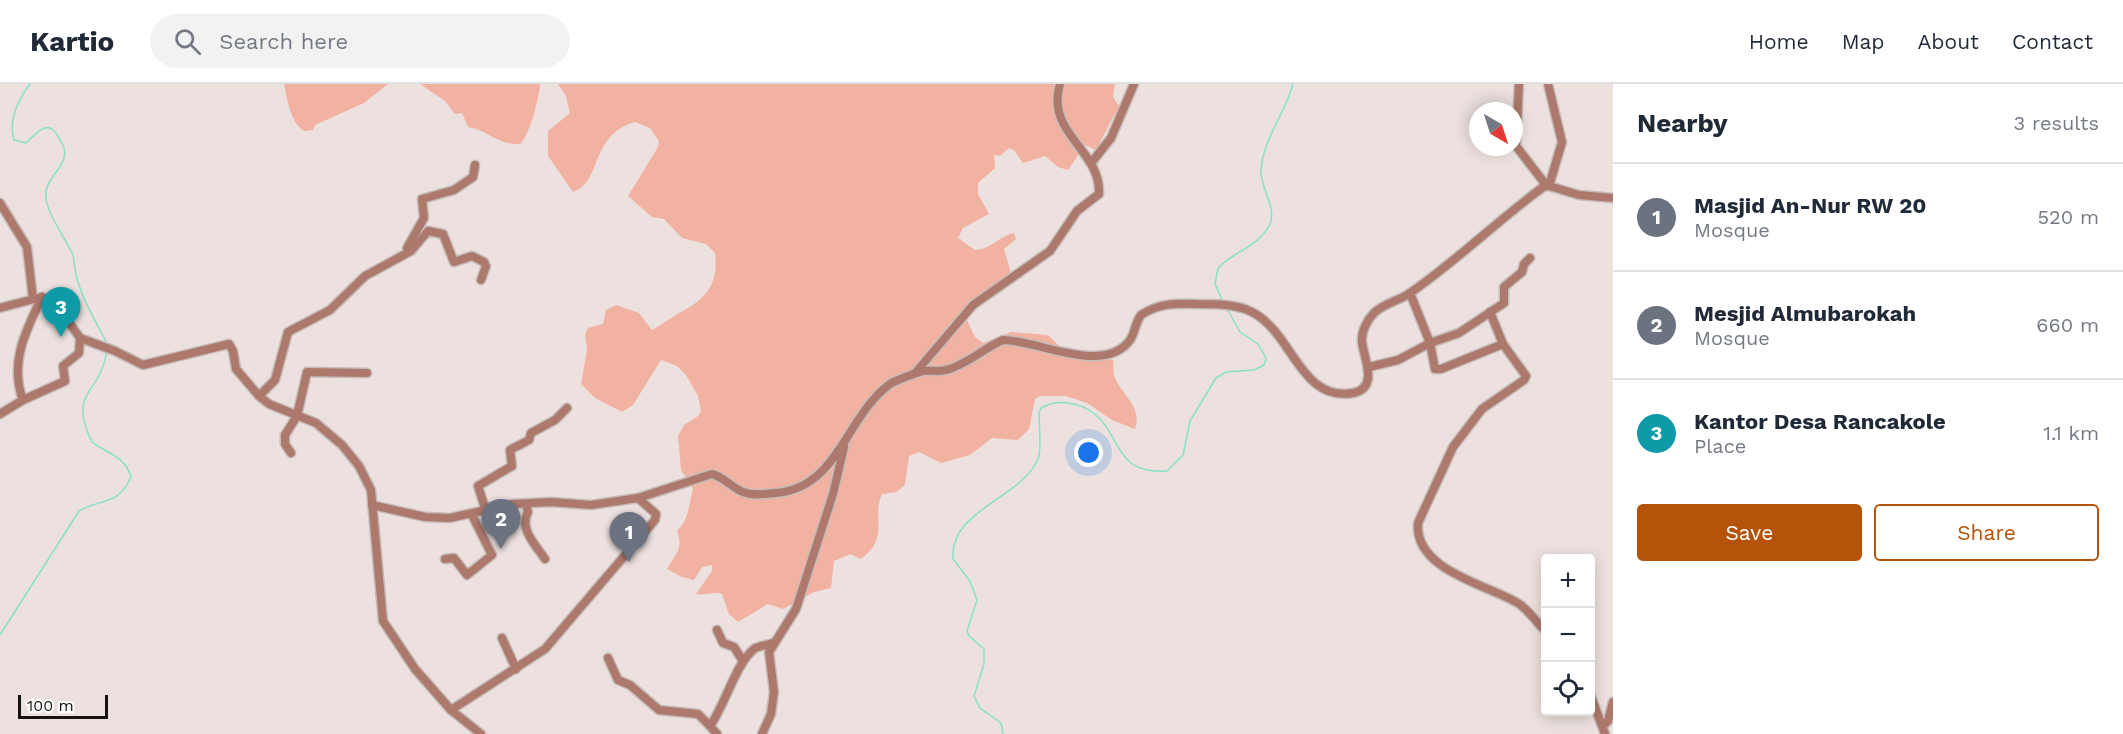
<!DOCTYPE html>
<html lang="en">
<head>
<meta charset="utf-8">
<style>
	body { margin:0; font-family:"Work Sans",sans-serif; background:#f2f2f3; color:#1f2937 }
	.controls { position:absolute; right:18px; bottom:18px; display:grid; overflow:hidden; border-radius:6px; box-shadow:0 3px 15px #0003 }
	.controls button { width:54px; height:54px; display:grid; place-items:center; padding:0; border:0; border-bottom:2px solid #e0e1e3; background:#fff; color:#1f2937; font:30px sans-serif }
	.compass { position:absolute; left:1469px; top:18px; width:54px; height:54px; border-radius:50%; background:#fff; box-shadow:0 3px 15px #0003; rotate:141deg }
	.scale { position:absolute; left:18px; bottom:15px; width:90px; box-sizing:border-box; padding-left:6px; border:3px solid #171312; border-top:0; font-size:16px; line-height:21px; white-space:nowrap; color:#171312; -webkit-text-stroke:4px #fff; paint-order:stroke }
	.you { position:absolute; left:1089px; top:369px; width:21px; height:21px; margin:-15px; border:4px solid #fff; border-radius:50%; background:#1a73e8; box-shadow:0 0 0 9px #1a73e833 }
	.badge { display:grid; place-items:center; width:39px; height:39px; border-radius:50%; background:#b45309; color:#fff; font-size:20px; font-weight:700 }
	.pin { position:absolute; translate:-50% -50px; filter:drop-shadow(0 2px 3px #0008) }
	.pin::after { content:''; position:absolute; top:32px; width:21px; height:18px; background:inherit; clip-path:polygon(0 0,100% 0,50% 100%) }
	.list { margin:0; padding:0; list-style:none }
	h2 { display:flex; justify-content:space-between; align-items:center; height:78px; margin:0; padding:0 24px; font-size:26px }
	h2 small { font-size:20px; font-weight:400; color:#747a83 }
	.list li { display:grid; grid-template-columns:39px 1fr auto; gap:18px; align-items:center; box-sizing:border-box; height:108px; padding:0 24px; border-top:2px solid #e0e1e3 }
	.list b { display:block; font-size:22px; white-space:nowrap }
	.list p { margin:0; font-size:20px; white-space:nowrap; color:#747a83 }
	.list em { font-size:20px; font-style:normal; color:#747a83 }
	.actions { display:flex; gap:12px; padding:18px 24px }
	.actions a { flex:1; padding:14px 0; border:2px solid #b45309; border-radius:6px; text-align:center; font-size:21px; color:#b45309 }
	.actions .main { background:#b45309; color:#fff }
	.icon { flex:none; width:33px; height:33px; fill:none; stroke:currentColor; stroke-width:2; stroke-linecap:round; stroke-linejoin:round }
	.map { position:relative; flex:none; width:1613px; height:650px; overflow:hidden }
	header { display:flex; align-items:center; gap:36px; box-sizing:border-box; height:84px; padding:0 30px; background:#fff; border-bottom:2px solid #e0e1e3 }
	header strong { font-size:28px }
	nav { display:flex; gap:33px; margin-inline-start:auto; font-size:21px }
	.search { width:420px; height:54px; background:#f2f2f3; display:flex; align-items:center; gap:15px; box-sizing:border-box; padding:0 21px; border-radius:33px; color:#747a83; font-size:22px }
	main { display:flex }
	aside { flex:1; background:#fff }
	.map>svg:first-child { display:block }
</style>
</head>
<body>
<header>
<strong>Kartio</strong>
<div class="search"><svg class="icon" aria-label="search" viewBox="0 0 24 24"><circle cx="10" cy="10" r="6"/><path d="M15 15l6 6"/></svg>Search here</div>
<nav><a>Home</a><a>Map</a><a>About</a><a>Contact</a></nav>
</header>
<main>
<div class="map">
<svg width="1613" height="650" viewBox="0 0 1613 650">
	<rect width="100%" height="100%" fill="#ece1de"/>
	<g fill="#f2b2a2">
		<path d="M284,0H388L364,19L315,41L313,46L304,47C291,39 287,15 284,0Z"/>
		<path d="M420,0H540C539,14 530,51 520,60C500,62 487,46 468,43L462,29L455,30L445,17Z"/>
		<path d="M558,0H1115L1113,13L1119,22L1096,66L1085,61L1068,86L1058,83L1045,72L1023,79L1014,66L1009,64L1000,72L994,71L995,84L978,99V110L989,130L963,144L958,154L975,166C990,166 999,152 1014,149L1016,155L1004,165L1011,189L963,228L975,253L983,259L1011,248L1048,251L1070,273L1113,276C1114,281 1113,287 1114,291C1120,310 1143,322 1135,345L1112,336L1087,319L1066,312H1040L1035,315L1029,345L1018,356L992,354L970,371L941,379L919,368L909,372L905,401L896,408L882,410C871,432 891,455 860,475L851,470L834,477L831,504L814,508L783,525L768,520L738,538L729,530L722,510C712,507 705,512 696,510L712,487V481L702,483L694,496L682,493L667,485C675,470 684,465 677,447C689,436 689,420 693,405L681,386L678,352L684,341L698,332L701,327L698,312L686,291L677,282L661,276L633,321L622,328L595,314L581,300L587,266L585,250L588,244L603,240L606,226L616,221L639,229L652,246C661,242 668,235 676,231C704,216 719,203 715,169L706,160L682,154L664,135L652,133L628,112L658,63L659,57L650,44L635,38C590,50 602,99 573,108L548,72V47L570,29L566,12Z"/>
	</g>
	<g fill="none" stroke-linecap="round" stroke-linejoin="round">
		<g stroke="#88e0c8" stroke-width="1.5">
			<path d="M30,0C18,16 8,36 14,56L26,59C32,54 43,39 52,45C55,47 58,52 60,56C77,80 42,92 46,114C49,134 64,151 72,169C75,176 74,184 76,191C82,215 96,238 107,259"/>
			<path d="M1223,218L1215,200L1218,184C1234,167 1259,163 1270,140C1277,124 1260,104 1261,86C1263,55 1285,30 1293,0"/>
			<path d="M0,551L79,427C102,414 118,422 131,393C125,372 108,370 92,358C67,306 100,312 107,267"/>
			<path d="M1003,650L1001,639L980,624L974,612L984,580V565L969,552L967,547L977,516L970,497L953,475C949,426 1021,415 1038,375C1042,366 1039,341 1039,329L1041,324C1060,313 1087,320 1101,336C1113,349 1117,368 1131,379C1140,386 1156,388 1167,387L1183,371L1190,337L1216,294L1226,288L1254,286L1264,281L1266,274L1258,260L1240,248L1227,225"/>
		</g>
		<defs>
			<g id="minor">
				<path d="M1519,0L1516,62L1546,101"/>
				<path d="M1548,0L1562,58L1549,102"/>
				<path d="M1092,78L1111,54L1134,0"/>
				<path d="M0,119L27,163L33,215"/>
				<path d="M407,164L424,134L422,115L454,106L473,93L475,81"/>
				<path d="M1410,209L1430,259L1435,285H1441L1503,260L1526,292L1524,296L1482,325L1453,363L1418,439C1414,485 1484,500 1516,518C1528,524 1535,538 1546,547"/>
				<path d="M0,224L42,213L56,220L80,254L115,267L143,281L229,260L233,267L236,285L259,312L269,320L316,339L342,361L359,382L371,406L383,537L415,585L451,626L481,650"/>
				<path d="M1490,228L1503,260"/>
				<path d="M1369,283L1398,276L1430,259L1459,249L1504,219V203L1522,188L1524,180L1530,174"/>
				<path d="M916,288L973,221L1050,167L1077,127L1099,110C1101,65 1045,50 1060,0"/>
				<path d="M259,312L275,296L288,248L330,226L365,192L411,167L428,147L443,150L454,178L472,172L484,178L486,182L481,196"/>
				<path d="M23,316C9,279 26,246 42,213"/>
				<path d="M0,330L23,316L65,297L63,282L79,269L80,254"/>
				<path d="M291,369L285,360V351L297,332L307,288L367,289"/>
				<path d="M526,420L528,428C519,445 535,460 545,475"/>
				<path d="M372,421L425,433L450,434L512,420L551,418L591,421L638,414L712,390C724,393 732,404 743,408C753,412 764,410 775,409C839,404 845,333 890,300C894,297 918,288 923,287C931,286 939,288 946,286C966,281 984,264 1003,256C1038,256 1104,292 1130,256C1135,249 1135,239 1141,231C1159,219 1177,219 1198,220C1214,220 1237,220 1252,228C1293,249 1300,318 1353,309C1380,304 1363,272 1362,258C1361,248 1367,236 1374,229C1384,219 1399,217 1410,209C1458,176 1499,135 1546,101L1579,111L1613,114"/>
				<path d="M485,424L478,402L512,382L510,366L529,356L531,349L555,336L567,324"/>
				<path d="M445,475L454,474L467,491L492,471L472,431"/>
				<path d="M717,546L723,559L734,563L743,577"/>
				<path d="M502,554L516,585"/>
				<path d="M608,574L618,596L630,601L659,626L698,630L710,642C726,619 735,581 754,565C758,562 768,561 773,559"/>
				<path d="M1590,610L1605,650"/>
				<path d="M451,626L545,565L655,436L656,430L638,414"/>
				<path d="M710,642L717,650"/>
				<path d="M1603,642L1608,637L1613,618"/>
				<path d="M762,650L771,630L774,608L769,568L796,525L833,410L844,363"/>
			</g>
		</defs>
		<use href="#minor" stroke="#c6bcb9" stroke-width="11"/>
		<use href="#minor" stroke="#ad796c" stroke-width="8"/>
	</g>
</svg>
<div class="controls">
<button>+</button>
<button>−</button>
<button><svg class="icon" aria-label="locate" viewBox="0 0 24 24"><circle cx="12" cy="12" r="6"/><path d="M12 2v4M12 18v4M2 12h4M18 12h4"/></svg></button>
</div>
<svg class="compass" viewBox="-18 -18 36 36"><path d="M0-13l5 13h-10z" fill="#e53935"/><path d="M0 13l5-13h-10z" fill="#747a83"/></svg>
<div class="scale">100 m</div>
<div class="you"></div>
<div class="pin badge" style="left:629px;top:478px;background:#6b7280">1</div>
<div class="pin badge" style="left:501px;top:465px;background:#6b7280">2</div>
<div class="pin badge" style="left:61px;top:253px;background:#0f9aa8">3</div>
</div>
<aside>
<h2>Nearby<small>3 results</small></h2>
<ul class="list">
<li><span class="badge" style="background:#6b7280">1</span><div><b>Masjid An-Nur RW 20</b><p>Mosque</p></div><em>520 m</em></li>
<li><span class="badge" style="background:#6b7280">2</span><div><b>Mesjid Almubarokah</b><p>Mosque</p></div><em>660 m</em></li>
<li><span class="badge" style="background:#0f9aa8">3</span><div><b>Kantor Desa Rancakole</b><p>Place</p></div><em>1.1 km</em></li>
</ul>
<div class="actions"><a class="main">Save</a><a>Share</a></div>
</aside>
</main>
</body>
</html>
